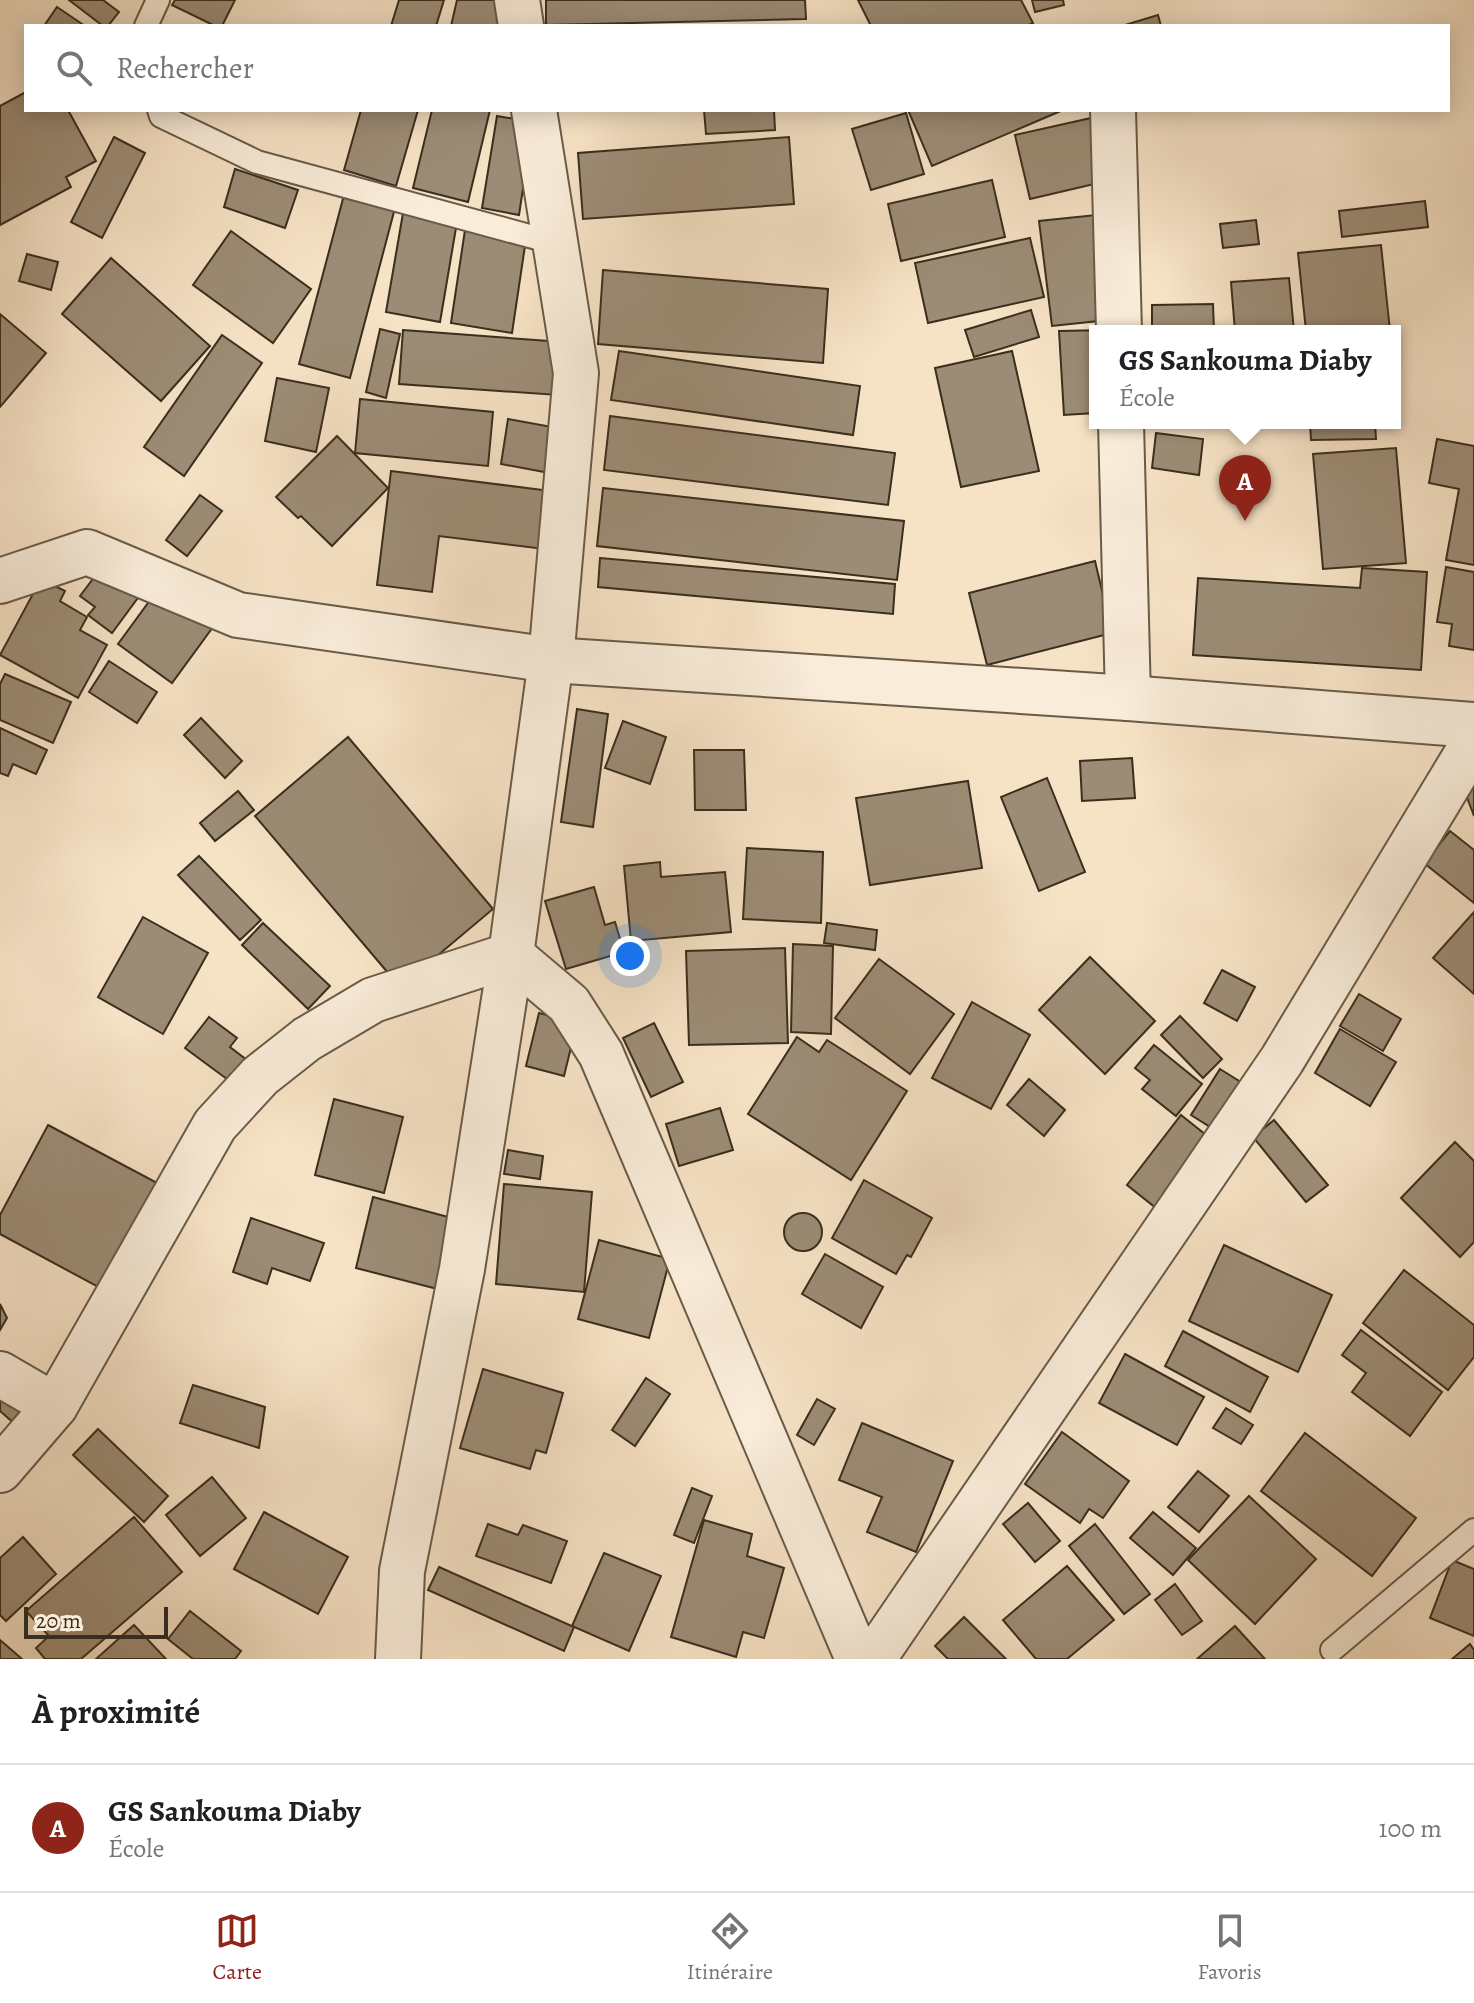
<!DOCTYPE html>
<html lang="fr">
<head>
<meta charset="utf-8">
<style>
	body { margin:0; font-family:Alegreya,serif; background:#f2f2f2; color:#202124 }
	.scale { position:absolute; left:24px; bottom:20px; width:144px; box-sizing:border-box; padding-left:8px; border:4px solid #3a2e1e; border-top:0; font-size:22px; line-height:28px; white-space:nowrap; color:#3a2e1e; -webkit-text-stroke:6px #f9ecd9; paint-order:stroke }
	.you { position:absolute; left:630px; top:956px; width:28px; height:28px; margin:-20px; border:6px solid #fff; border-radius:50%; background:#1a73e8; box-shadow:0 0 0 12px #1a73e833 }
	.badge { display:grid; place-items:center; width:52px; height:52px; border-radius:50%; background:#8f2418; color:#fff; font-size:26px; font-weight:700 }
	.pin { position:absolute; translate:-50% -66px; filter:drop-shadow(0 2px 4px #0008) }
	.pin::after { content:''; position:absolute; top:42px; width:28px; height:24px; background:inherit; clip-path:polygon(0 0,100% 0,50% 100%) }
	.popup { position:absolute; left:1089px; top:325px; width:312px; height:104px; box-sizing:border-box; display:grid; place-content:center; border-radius:0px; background:#fff; filter:drop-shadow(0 2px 6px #0005); font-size:26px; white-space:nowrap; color:#757577 }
	.popup b { font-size:30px; color:#202124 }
	.popup::after { content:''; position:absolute; left:50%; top:100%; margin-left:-16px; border:16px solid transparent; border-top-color:#fff }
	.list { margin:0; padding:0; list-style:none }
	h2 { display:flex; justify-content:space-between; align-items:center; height:104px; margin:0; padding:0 32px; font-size:34px }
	h2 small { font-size:26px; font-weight:400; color:#757577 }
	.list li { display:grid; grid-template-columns:52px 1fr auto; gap:24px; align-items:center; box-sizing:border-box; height:128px; padding:0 32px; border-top:2px solid #e0e0e0 }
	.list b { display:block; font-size:30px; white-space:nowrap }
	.list p { margin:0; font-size:26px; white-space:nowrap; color:#757577 }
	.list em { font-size:26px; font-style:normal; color:#757577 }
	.icon { flex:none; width:44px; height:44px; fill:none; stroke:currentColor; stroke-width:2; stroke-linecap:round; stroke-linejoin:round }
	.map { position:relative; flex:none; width:1474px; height:1659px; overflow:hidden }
	.search { position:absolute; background:#fff; box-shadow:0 4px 20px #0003; left:24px; right:24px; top:24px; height:88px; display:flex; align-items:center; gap:20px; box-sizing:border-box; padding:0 28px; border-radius:0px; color:#757577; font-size:30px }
	.sheet { height:232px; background:#fff }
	nav { display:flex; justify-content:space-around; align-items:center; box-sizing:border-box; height:112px; border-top:2px solid #e0e0e0; background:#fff; font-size:22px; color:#757577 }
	nav a { display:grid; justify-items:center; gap:4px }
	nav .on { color:#8f2418 }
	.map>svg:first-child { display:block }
</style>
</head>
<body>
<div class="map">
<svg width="1474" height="1659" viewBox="0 0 1474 1659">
	<rect width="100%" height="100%" fill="#f6e2c5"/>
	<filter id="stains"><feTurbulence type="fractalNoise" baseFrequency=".0025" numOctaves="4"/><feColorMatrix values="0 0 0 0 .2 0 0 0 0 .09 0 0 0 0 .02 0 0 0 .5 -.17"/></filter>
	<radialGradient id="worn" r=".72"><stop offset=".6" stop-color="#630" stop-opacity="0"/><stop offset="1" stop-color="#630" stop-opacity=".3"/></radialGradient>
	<g fill="#9c8c75" stroke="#3a2e1e" stroke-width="2">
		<path d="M69,0H103L119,12L108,26H103Z"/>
		<path d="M175,0H235L222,26H215L172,5Z"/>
		<path d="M399,0H444L436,26H391Z"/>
		<path d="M457,0H515L509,26H451Z"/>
		<path d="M546,0H805L806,19L546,25Z"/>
		<path d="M858,0H1021L1033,23L1027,26H871Z"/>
		<path d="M1032,0H1063L1064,5L1035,12Z"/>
		<path d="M57,7L85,26H44Z"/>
		<path d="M1158,15L1161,26H1125V25Z"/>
		<path d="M26,92V110H68L96,161L66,177L71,187L0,225V106Z"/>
		<path d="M361,110H418L396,186L344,170Z"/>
		<path d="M432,110H490L468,202L413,188Z"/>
		<path d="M704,110H774L775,130L706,134Z"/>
		<path d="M908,110H1063L932,166Z"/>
		<path d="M906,113L924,174L871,190L852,129Z"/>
		<path d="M497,116L533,122L519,215L482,208Z"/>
		<path d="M1091,118L1107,181L1030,199L1015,135Z"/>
		<path d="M114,137L145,153L102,238L71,222Z"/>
		<path d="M789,137L794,204L583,219L578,153Z"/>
		<path d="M235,169L298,190L285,228L224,207Z"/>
		<path d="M992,180L1005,237L901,261L888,204Z"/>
		<path d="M344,195L395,208L350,378L299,364Z"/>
		<path d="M1425,201L1428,227L1342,237L1339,211Z"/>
		<path d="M403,213L457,222L440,322L386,312Z"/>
		<path d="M1096,215L1108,320L1052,326L1039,221Z"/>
		<path d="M1256,220L1259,244L1223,248L1220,224Z"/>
		<path d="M465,230L526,239L512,333L451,323Z"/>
		<path d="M231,231L311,289L273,343L193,285Z"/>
		<path d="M1030,238L1044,297L928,323L915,263Z"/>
		<path d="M1381,245L1390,331H1306L1298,253Z"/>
		<path d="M27,254L58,262L51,290L19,281Z"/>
		<path d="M111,258L210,346L161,401L62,314Z"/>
		<path d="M603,270L828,289L823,363L598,344Z"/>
		<path d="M1289,278L1294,331H1235L1231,282Z"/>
		<path d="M1213,304L1214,331H1152V305Z"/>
		<path d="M1031,310L1039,337L974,357L965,330Z"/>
		<path d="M0,314L46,353L0,407Z"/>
		<path d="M380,329L400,334L386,398L366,392Z"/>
		<path d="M403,330L562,342L558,395L399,384Z"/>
		<path d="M1107,330L1095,331V413L1064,415L1059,331Z"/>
		<path d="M222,335L262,363L184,476L144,447Z"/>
		<path d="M619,351L860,386L853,435L611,400Z"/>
		<path d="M1012,351L1039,471L961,487L935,368Z"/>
		<path d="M277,378L329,388L316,452L265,441Z"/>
		<path d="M360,399L493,412L488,466L355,453Z"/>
		<path d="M610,416L895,453L888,505L604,470Z"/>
		<path d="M508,419L563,429L555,474L501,464Z"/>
		<path d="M1310,423H1375L1376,439L1311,440Z"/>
		<path d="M1156,433L1203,439L1199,475L1152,468Z"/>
		<path d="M337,436L388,488L332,546L301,516L298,518L276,497Z"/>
		<path d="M1437,439L1474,446V565L1446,560L1459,489L1429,483Z"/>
		<path d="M1396,448L1406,563L1323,569L1313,454Z"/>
		<path d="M391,471L551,491L544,549L439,536L432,592L377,585Z"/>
		<path d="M603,488L904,521L897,580L597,546Z"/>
		<path d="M200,495L222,511L187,556L166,540Z"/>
		<path d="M600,558L895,584L893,614L598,587Z"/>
		<path d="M1095,561L1112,633L987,665L969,593Z"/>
		<path d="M105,563L143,591L112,633L88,615L95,607L80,596Z"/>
		<path d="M1446,567L1474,572V650L1449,646L1452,624L1437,622Z"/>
		<path d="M1362,568L1427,572L1421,670L1193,655L1198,578L1360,588Z"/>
		<path d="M41,579L65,591L60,601L87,617L80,630L107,645L78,698L0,655Z"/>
		<path d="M159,588L213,627L172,683L118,644Z"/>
		<path d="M109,661L157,692L137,723L89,692Z"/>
		<path d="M5,674L71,702L53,743L0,720V684Z"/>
		<path d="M577,709L608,714L593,827L561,822Z"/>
		<path d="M201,718L242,761L225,778L184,735Z"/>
		<path d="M623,721L666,737L650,784L605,768Z"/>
		<path d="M0,728L47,750L36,774L13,764L8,776L0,773Z"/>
		<path d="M348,737L493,909L400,987L255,816Z"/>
		<path d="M694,750H744L746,810H695Z"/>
		<path d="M1132,758L1135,798L1082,801L1080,761Z"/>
		<path d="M1474,774V816L1460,779Z"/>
		<path d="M1047,778L1085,872L1039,891L1001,797Z"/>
		<path d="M968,781L982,868L870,885L856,798Z"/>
		<path d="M238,791L254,810L215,841L200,823Z"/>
		<path d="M1450,831L1474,850V903L1424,863Z"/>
		<path d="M747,848L823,852L821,923L743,919Z"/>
		<path d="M199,856L261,920L240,940L178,875Z"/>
		<path d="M660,862L661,877L725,872L731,932L631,941L624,866Z"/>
		<path d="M594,887L605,925L615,922L624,952L566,969L545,901Z"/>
		<path d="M1474,912V994L1433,958Z"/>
		<path d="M143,917L208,953L163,1034L98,997Z"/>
		<path d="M263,923L330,986L308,1009L242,945Z"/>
		<path d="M827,923L877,930L875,950L824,943Z"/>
		<path d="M793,944L833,946L831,1034L791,1032Z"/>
		<path d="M785,948L788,1043L689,1045L686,951Z"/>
		<path d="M1090,957L1155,1021L1105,1074L1039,1010Z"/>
		<path d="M879,959L954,1014L910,1074L835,1018Z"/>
		<path d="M1222,970L1255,987L1237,1021L1204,1003Z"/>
		<path d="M1359,994L1401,1019L1383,1051L1340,1026Z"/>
		<path d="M972,1002L1030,1035L991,1109L932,1078Z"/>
		<path d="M539,1013L577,1023L564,1076L526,1066Z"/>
		<path d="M1180,1016L1222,1059L1203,1078L1161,1035Z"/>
		<path d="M209,1017L237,1038L230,1047L256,1067L239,1088L185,1048Z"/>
		<path d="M654,1023L683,1082L651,1097L623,1038Z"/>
		<path d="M1340,1029L1396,1062L1370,1106L1315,1073Z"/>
		<path d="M797,1037L819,1052L827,1040L907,1091L851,1180L748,1114Z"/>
		<path d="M1154,1045L1202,1084L1176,1116L1142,1089L1150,1080L1135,1068Z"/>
		<path d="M1220,1069L1244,1084L1215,1130L1191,1115Z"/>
		<path d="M1029,1079L1065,1110L1044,1136L1007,1105Z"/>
		<path d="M334,1099L403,1117L384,1193L315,1175Z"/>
		<path d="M720,1108L733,1150L679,1166L666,1124Z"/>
		<path d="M1181,1115L1211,1139L1156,1208L1127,1185Z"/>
		<path d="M1274,1120L1328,1185L1306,1202L1253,1137Z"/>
		<path d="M48,1125L159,1184L102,1289L0,1234V1215Z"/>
		<path d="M1455,1142L1474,1161V1242L1460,1257L1401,1198Z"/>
		<path d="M508,1150L543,1156L540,1179L504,1174Z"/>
		<path d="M864,1180L932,1218L911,1257L907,1255L896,1274L832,1238Z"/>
		<path d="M504,1184L592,1192L584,1292L496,1284Z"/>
		<path d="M373,1197L467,1222L449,1292L356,1268Z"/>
		<circle cx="803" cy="1232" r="19"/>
		<path d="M251,1218L324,1243L310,1281L272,1268L267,1284L233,1272Z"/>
		<path d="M599,1240L670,1259L649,1338L578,1319Z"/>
		<path d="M1224,1245L1332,1295L1298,1372L1189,1321Z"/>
		<path d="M825,1254L883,1287L861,1328L802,1294Z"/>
		<path d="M1404,1270L1474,1325V1357L1448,1390L1363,1323Z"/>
		<path d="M0,1304L7,1318L0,1330Z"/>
		<path d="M1361,1330L1442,1392L1410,1436L1352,1392L1366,1373L1342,1355Z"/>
		<path d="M1183,1331L1268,1377L1250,1412L1165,1366Z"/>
		<path d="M1125,1354L1204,1397L1177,1445L1099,1403Z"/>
		<path d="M483,1369L563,1393L546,1453L536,1450L530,1469L460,1448Z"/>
		<path d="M646,1378L670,1394L635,1446L612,1430Z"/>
		<path d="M0,1380L41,1416L25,1433L0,1411Z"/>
		<path d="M193,1385L265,1407L259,1448L180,1423Z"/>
		<path d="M817,1399L835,1409L814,1445L797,1435Z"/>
		<path d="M1226,1408L1253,1425L1241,1444L1213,1428Z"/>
		<path d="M862,1423L953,1461L916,1552L867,1532L882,1497L839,1480Z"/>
		<path d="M98,1429L168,1496L144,1522L73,1455Z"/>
		<path d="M1062,1432L1129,1481L1103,1518L1089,1509L1080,1523L1025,1484Z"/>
		<path d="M1305,1433L1416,1518L1372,1576L1261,1491Z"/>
		<path d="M1198,1471L1229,1496L1199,1532L1168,1507Z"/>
		<path d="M212,1477L246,1518L200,1556L166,1515Z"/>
		<path d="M692,1488L712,1496L694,1543L674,1535Z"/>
		<path d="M1249,1496L1316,1559L1255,1624L1188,1560Z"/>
		<path d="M1028,1503L1060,1541L1035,1562L1003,1524Z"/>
		<path d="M264,1512L348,1557L318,1614L234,1569Z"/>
		<path d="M1153,1512L1196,1548L1173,1575L1130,1538Z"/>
		<path d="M134,1517L182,1572L81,1659H45L36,1648L49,1636L26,1611Z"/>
		<path d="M704,1520L752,1534L747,1556L784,1568L764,1638L743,1632L736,1657L671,1637Z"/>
		<path d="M488,1524L518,1535L523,1525L567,1541L551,1583L476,1556Z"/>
		<path d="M1095,1524L1150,1594L1124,1614L1069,1546Z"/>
		<path d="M23,1537L56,1574L6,1621L0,1615V1558Z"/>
		<path d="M604,1553L661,1576L629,1651L572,1626Z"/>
		<path d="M1452,1560L1474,1569V1636L1430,1618Z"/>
		<path d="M1067,1566L1114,1620L1067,1659H1036L1003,1620Z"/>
		<path d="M439,1567L574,1627L564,1651L428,1590Z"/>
		<path d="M1175,1584L1202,1621L1182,1635L1155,1600Z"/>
		<path d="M190,1611L241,1651L235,1659H193L168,1639Z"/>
		<path d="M964,1617L1006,1659H948L935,1646Z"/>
		<path d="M134,1625L166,1659H96Z"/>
		<path d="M1235,1626L1265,1659H1197Z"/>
		<path d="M0,1640L22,1659H0Z"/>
		<path d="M1470,1644L1474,1650V1659H1452Z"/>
	</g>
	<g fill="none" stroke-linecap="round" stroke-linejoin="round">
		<defs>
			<g id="lane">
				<path d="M146,26L158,0"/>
				<path d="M159,110L161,116L257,162L555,243"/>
				<path d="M1332,1650L1474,1530"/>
			</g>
			<g id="street">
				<path d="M517,0L521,26"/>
				<path d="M1113,110L1119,331"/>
				<path d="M1121,423L1128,698"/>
				<path d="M0,581L87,552L238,615L551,660L1128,698L1474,725"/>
				<path d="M0,1374L55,1406"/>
				<path d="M0,1470L55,1406L215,1125L260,1076L307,1039L373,1000L511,955L569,1004L601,1054L858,1659"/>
				<path d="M398,1659L402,1571L462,1269L511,955L551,660L576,373L534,110"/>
				<path d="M873,1659L1282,1060L1474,742"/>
			</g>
		</defs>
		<use href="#lane" stroke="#695b48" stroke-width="26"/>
		<use href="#street" stroke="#695b48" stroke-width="48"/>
		<use href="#lane" stroke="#f9ecd9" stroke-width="22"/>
		<use href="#street" stroke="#f9ecd9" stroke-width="44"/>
	</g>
	<rect width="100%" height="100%" filter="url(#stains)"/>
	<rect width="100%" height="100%" fill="url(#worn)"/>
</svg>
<div class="scale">20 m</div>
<div class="you"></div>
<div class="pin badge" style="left:1245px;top:521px">A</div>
<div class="popup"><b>GS Sankouma Diaby</b>École</div>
<div class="search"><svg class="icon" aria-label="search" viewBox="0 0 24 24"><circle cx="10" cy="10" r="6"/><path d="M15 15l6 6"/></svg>Rechercher</div>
</div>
<section class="sheet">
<h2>À proximité<small></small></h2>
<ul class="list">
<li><span class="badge">A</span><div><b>GS Sankouma Diaby</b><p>École</p></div><em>100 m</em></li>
</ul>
</section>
<nav>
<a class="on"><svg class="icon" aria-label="map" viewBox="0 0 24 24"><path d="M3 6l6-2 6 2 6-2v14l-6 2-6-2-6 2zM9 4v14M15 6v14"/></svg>Carte</a>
<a><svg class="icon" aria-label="directions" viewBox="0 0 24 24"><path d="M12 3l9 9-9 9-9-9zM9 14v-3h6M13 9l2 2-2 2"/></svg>Itinéraire</a>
<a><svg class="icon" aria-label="saved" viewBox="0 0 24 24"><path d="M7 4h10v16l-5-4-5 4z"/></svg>Favoris</a>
</nav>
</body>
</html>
